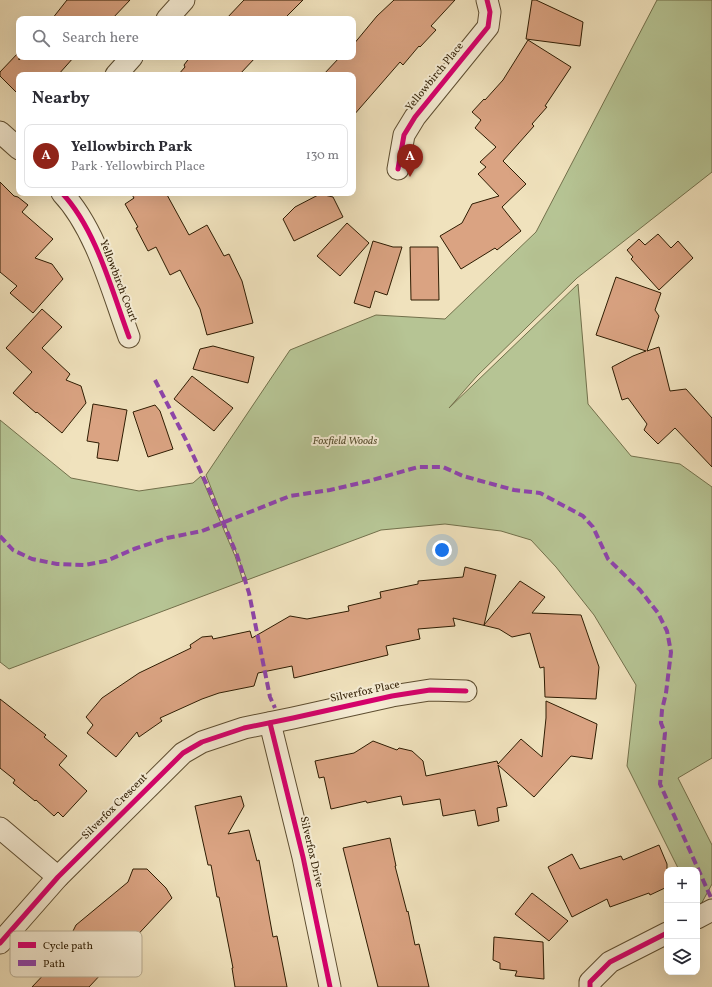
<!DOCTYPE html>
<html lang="en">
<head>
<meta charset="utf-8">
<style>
	body { margin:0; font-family:Vollkorn,serif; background:#f7f7f7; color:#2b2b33 }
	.controls { position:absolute; right:12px; bottom:12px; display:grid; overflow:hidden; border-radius:8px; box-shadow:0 4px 16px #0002 }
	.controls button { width:36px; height:36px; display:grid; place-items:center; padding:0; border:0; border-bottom:1px solid #e1e1e2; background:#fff; color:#2b2b33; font:20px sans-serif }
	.you { position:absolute; left:442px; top:550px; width:14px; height:14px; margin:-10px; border:3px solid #fff; border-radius:50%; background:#1a73e8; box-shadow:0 0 0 6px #1a73e833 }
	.badge { display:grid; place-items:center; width:26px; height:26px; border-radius:50%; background:#8f2418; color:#fff; font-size:13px; font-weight:700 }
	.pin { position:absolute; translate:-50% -33px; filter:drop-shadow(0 1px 2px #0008) }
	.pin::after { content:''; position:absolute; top:21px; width:14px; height:12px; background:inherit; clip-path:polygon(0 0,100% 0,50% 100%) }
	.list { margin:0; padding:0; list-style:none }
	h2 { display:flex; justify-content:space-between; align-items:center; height:52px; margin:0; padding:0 16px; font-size:17px }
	h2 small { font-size:13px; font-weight:400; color:#7c7c81 }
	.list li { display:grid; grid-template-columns:26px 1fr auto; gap:12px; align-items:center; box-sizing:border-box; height:64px; margin:0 8px 8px; padding:0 8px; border:1px solid #e1e1e2; border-radius:8px }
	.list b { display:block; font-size:15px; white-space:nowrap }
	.list p { margin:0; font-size:13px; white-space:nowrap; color:#7c7c81 }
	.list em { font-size:13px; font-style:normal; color:#7c7c81 }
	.icon { flex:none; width:22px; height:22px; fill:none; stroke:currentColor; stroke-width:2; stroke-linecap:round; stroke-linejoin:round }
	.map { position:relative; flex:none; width:712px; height:987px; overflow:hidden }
	.search { position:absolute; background:#fff; box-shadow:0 4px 16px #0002; left:16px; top:16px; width:340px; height:44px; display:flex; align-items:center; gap:10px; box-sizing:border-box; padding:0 14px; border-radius:8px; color:#7c7c81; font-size:15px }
	.panel { position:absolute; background:#fff; box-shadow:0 4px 16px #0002; left:16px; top:72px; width:340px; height:124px; border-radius:8px }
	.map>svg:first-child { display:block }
</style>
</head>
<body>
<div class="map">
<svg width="712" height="987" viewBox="0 0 712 987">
	<rect width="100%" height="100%" fill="#f0e2bd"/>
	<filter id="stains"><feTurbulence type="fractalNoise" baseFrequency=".005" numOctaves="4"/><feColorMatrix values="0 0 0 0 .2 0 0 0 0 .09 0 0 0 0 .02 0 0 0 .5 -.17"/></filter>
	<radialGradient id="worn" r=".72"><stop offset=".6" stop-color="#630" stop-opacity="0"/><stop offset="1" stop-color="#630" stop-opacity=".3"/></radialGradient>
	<g fill="#b6c494" stroke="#72704b">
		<path d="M657,0H712V172L577,278L477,376L449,408L578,284L588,404L631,456L680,464L712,487V758L678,778L712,845V884L699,908L697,905V870H679L627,766L636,685L594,615L556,567L531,540L501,531L445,524L381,530L247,580L206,475L290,350L376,315L445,319L536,232Z"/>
		<path d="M0,420L71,478L139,491L193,483L201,476L235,556L243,581L9,669L0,662Z"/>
	</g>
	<g fill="#daa382" stroke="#2e1c02">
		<path d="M67,0H130L112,19H52Z"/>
		<path d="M244,0H303L284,19H226Z"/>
		<path d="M394,0H455L431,26L436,30L420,47L419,46L403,65L400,62L353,116V75H323L340,57H353V45L377,16Z"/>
		<path d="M532,0H536L583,22L580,46L526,39Z"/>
		<path d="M528,40L571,67L545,106L547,107L532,124L534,126L503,161L526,184L502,207L521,231L497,250L495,248L461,269L440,236L462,223L472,204L499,196L478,174L486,167L480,162L496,147L475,128L481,120L472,112L484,99L485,100L503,80Z"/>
		<path d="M19,52V60L21,57H74L58,75H19V95L0,76V72Z"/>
		<path d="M190,57H256L239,75H178L185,67L184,65Z"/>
		<path d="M0,182L14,196L18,197L28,205L22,212L53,239L35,258L52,264L63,279L33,313L10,293L17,286L0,272Z"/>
		<path d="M131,193H166L189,235L207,225L224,256L229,254L242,281L253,323L207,335L200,309L180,270L170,275L156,247L148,251L136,228L138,227L125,204L134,198Z"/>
		<path d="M320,194L333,197L343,217L294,241L283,219L295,207Z"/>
		<path d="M347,223L369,243L340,276L317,256Z"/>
		<path d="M658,234L671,248L678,241L693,258L659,290L631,259L633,257L627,250L639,239L645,245Z"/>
		<path d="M373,241L393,247H402L387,295L375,291L370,308L354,303Z"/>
		<path d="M410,247H438L439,300H411Z"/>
		<path d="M616,277L661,293L655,310L659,316L647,351L659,347L670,391L686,389L712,418V467L675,428L658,444L644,430L647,424L628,398L622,400L612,367L633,356L646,351L596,335Z"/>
		<path d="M42,309L62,327L42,348L70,374L66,380L81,386L86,403L62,433L37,412L36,413L13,393L32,372L6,348Z"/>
		<path d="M213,346L254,357L248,383L193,369L200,349Z"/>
		<path d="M192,376L233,408L214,431L174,399Z"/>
		<path d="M93,404L127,410L118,461L97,458L99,443L87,441Z"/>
		<path d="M155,405L160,411L173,449L148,457L133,412Z"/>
		<path d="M465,567L496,575L484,625L520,581L545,597L532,613L581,615L599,667L596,699L545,697L544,667L540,668L530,633L512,637L499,629L453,618L455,626L418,629L420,639L386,646L388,655L294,678L292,666L258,673L254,686L219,693L202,699L160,718L162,721L139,737L137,732L116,757L87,733L93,725L86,717L102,698L139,673L191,648L190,645L202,637L212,636L213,639L250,631L252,638L290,616L307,619L349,611L348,606L381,598L380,592L418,584V581L463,577Z"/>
		<path d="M0,699L46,735L44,737L67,756L59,765L87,791L63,817L58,812L54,816L36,800L35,801L13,783L15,780L0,768Z"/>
		<path d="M546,701L597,724L592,759L571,756L534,797L498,765L507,806L497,808L499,821L478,826L475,810L443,816L440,799L403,805L401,796L367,803L366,801L331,809L324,777L319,778L315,761L354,753L373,741L397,750L399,748L412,751L423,761L426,776L497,761L498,764L521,739L542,757L546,718Z"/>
		<path d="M241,796L244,806L228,834L249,830L257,861L259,860L273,937L277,936L287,987H235L232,968H233L219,897H217L211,865H208L195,806Z"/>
		<path d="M390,838L396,866H395L407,912L408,911L415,945L419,944L429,987H378L343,848Z"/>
		<path d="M659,845L667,864V887L650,895L649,893L610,907L607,899L572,917L548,867L572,854L580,869L621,856L623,860Z"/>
		<path d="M133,869H147L166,888L172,898L89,987H32L50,968L45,962L71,935L76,925L128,882Z"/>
		<path d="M532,893L568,921L549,941L515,914Z"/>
		<path d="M494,937L543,942L544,979L515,976L517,971L500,969V963L493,960Z"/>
	</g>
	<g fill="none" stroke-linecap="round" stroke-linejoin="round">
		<defs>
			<g id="minor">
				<path d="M167,19L184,0"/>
				<path d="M116,75L132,57"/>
				<path d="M0,132L19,149"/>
				<path d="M398,169L404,135L415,117L488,27L490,12L487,0"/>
				<path d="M62,193C96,229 112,291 129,337"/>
				<path d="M270,723L303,857L330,987"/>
				<path d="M0,828L58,877"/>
				<path d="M697,918L712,910"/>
				<path d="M0,943L58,877L183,753L202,742L244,728L293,718L392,696L430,690L466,691"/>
				<path d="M590,987V982L610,962L667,933"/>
			</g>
		</defs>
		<use href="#minor" stroke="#5e4e31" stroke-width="23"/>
		<use href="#minor" stroke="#f5ecd4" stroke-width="21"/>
		<g stroke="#8e44ad" stroke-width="4" stroke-dasharray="8 4" stroke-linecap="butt">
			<path d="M155,380L186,440L212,496L237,555L249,593L270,697L275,708"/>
			<path d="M0,536L13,550L32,559L57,564L85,565L106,561L134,549L167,538L202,531L290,496L330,490L369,481L418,467H443L463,476L514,490L540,493L583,516L593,527L608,559L640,590L658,613L667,631L671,652L666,693L662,710L661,723L665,733L660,784L712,900"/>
		</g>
		<defs>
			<g id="cycleway">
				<path d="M398,169L404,135L415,117L488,27L490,12L487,0"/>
				<path d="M62,193C96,229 112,291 129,337"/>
				<path d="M270,723L303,857L330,987"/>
				<path d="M0,943L58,877L183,753L202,742L244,728L293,718L392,696L430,690L466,691"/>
				<path d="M590,987V982L610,962L667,933"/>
			</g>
		</defs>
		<use href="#cycleway" stroke="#f5ecd4" stroke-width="8"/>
		<use href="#cycleway" stroke="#d6006c" stroke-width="5"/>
	</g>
	<g text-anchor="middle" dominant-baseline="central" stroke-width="4" stroke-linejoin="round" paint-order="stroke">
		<g font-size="11" fill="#2e1c02" stroke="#f5ecd4">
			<text transform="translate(435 77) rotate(-51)">Yellowbirch Place</text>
			<text transform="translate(118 281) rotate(69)">Yellowbirch Court</text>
			<text transform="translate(365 692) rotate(-12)">Silverfox Place</text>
			<text transform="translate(115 807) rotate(-45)">Silverfox Crescent</text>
			<text transform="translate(311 852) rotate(77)">Silverfox Drive</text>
		</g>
		<g font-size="11" font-style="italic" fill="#574e2e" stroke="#f5ecd4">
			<text x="345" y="441">Foxfield Woods</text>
		</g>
	</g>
	<rect x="10" y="931" width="132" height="46" rx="6" fill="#f5ecd4" stroke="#b9ae95" stroke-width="1"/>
	<rect x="18" y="942" width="18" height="6" fill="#d6006c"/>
	<rect x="18" y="960" width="18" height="6" fill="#8e44ad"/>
	<g font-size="11" fill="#2e1c02">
		<text x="43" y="949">Cycle path</text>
		<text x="43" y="967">Path</text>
	</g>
	<rect width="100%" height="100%" filter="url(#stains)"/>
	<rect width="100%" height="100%" fill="url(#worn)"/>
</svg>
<div class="controls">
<button>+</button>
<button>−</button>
<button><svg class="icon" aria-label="layers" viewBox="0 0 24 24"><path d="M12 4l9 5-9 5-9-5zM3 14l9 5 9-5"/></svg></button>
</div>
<div class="you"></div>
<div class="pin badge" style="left:410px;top:177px">A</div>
<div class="search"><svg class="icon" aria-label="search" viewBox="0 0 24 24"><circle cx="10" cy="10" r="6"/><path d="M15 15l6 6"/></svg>Search here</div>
<section class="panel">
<h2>Nearby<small></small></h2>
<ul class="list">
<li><span class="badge">A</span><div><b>Yellowbirch Park</b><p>Park · Yellowbirch Place</p></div><em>130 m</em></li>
</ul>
</section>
</div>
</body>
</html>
